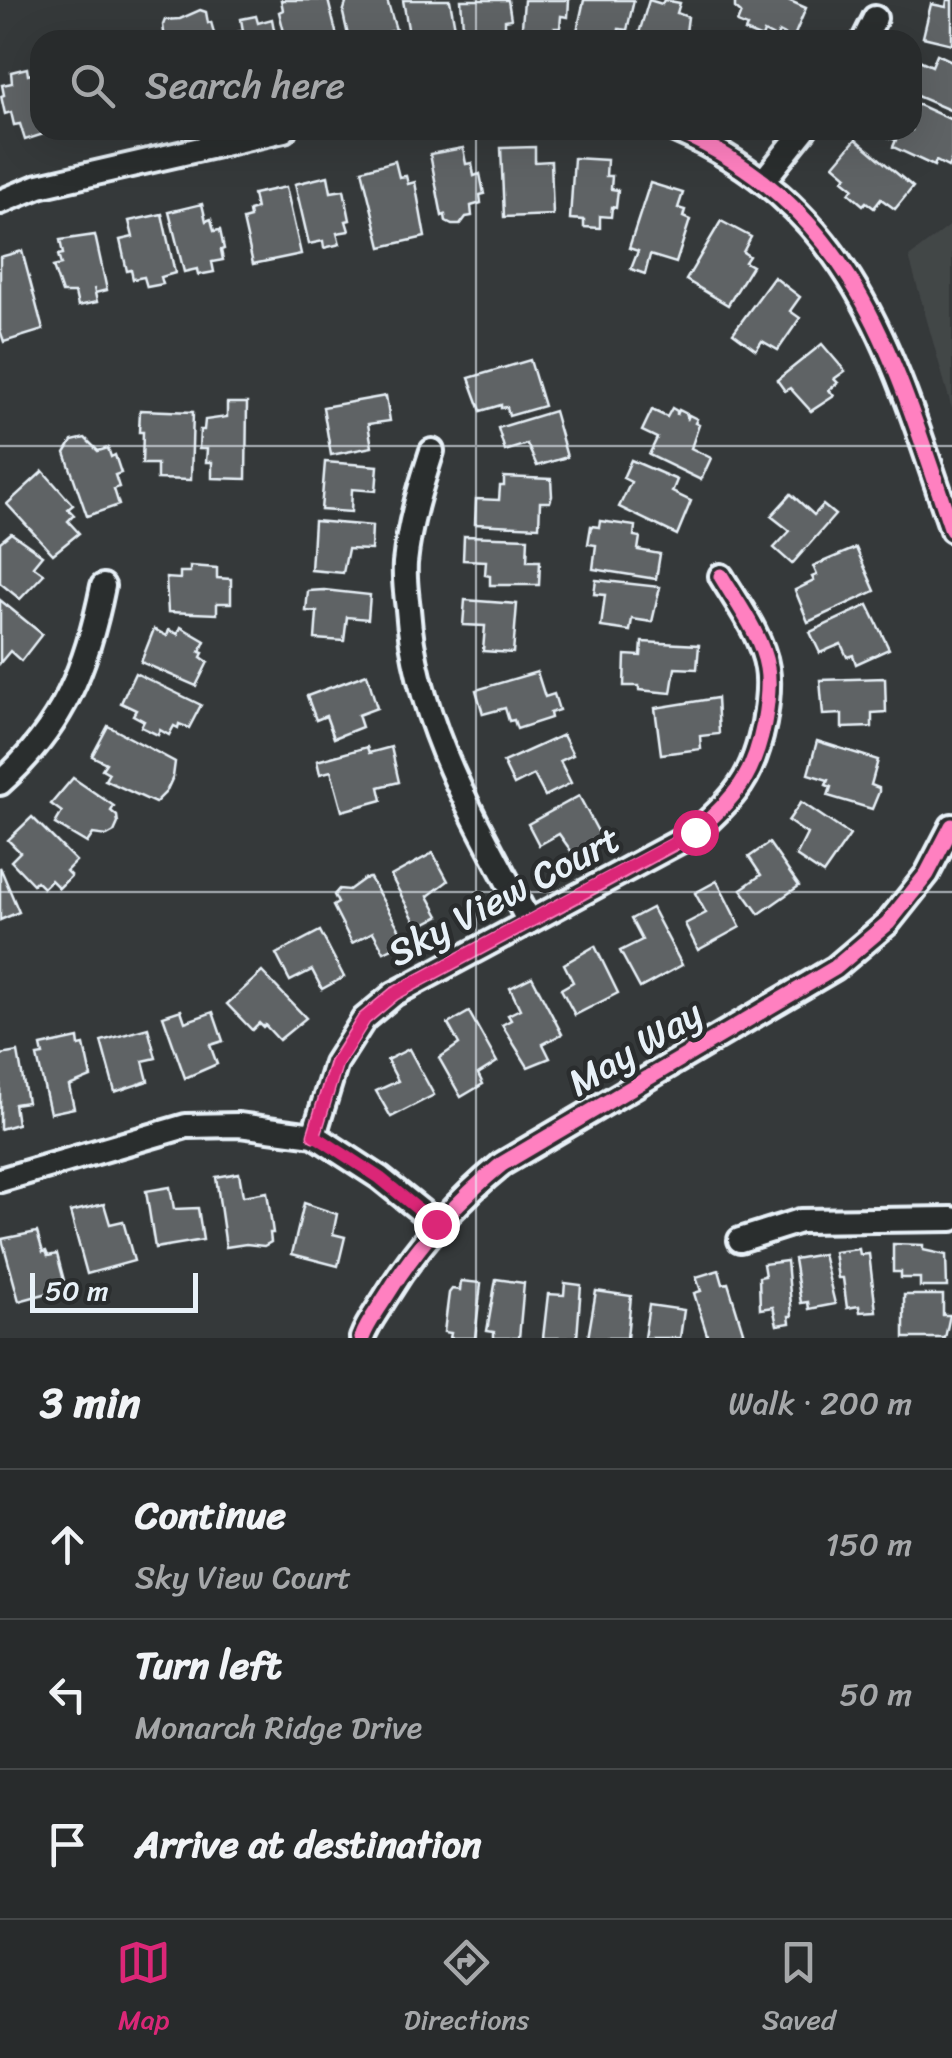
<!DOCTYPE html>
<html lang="en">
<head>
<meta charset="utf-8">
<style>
	body { margin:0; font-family:Sriracha,sans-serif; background:#303334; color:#f1f3f6 }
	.scale { position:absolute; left:30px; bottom:25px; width:168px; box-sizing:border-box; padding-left:10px; border:5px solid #e8f1f8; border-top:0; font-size:28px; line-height:35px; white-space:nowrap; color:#e8f1f8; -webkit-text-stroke:8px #2a2d2e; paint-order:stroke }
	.stop { position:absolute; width:30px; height:30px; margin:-22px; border:8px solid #db2777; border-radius:50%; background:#fff }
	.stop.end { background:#db2777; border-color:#fff; box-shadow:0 2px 10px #0008 }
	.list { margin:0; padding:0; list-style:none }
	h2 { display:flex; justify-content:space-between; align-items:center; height:130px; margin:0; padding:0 40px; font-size:42px }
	h2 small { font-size:32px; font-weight:400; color:#a5a7a9 }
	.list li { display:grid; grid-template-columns:65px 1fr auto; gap:30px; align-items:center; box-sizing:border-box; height:150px; padding:0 40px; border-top:2px solid #444748 }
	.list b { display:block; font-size:38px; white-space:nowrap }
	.list p { margin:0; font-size:32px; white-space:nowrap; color:#a5a7a9 }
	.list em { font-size:32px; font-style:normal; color:#a5a7a9 }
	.icon { flex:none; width:55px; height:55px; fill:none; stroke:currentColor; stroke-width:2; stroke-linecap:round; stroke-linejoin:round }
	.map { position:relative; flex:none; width:952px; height:1338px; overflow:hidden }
	.search { position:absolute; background:#282b2c; box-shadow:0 10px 40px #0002; left:30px; right:30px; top:30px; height:110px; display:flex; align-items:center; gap:25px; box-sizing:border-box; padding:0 35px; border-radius:30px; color:#a5a7a9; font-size:38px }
	.sheet { height:580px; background:#282b2c }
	nav { display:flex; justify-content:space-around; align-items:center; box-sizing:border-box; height:140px; border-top:2px solid #444748; background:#282b2c; font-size:28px; color:#a5a7a9 }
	nav a { display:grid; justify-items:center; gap:5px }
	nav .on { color:#db2777 }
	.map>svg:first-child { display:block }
</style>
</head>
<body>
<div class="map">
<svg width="952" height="1338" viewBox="0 0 952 1338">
	<rect width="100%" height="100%" fill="#35393a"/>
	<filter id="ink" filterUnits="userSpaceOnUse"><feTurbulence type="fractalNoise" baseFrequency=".01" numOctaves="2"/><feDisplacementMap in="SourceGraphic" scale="20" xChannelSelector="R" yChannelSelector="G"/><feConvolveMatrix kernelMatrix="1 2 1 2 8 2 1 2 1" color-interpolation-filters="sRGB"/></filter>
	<g filter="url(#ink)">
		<path fill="#424647" d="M952,224V409L909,257Z"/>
		<g fill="#5f6365" stroke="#e8f1f8" stroke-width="2.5">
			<path d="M281,0H328L338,40H286L279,12L283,10Z"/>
			<path d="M347,0H387L396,30L389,32L390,40H349L343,13Z"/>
			<path d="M403,0H450L455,28L442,30L443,40H410Z"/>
			<path d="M461,0H508L511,19L505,20V29L499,30L500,40H464Z"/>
			<path d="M524,0H569L568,17L561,16L560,28H554V40H521Z"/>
			<path d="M584,0H634L627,30L619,29L618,36L611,35L610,40H575Z"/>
			<path d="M649,0L662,4L664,0L680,3L677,13L688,17L685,40H637Z"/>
			<path d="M735,0H788L806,8L793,39L779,32L776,38L764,32L762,38L745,31L747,27L737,23L741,13L735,8Z"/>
			<path d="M947,0H952V44L923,37L931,4L946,7Z"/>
			<path d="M200,10L206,12L208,23L211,22L216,40H165L163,25L165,20L180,19Z"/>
			<path d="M256,16L258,23L272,19L276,40H233L232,33L243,31L241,19Z"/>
			<path d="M937,54L952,61V111L912,94V68L917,59L932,66Z"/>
			<path d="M27,68L28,75L40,72V130H56L25,140L20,124L14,125L11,112L5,114L1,96L4,95L2,85L12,83L11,72Z"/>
			<path d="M912,102L952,120V158L948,167L936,161L934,166L893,147L896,140L888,137L891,130H912Z"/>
			<path d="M856,139L913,187L895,209L881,199L874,208L866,202L863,205L849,193L853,188L843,180L847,176L834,165Z"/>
			<path d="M535,147V162L551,161L553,215L504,217L501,148Z"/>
			<path d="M463,148L466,164L472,163L474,176L480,174L484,194L480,195L481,203L471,206L472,216L466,217L460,225H452L446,222L445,215L442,216L430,154Z"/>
			<path d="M574,158L607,160L606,176H612L611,189L618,190L616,208L612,207L611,217L600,216V228L584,227V220L570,219Z"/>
			<path d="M395,161L399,177L406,176L408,184L415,182L425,237L381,247L362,170Z"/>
			<path d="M328,176L331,192L344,190L350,220L346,221L349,231L337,233L340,244L324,248L323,241L309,244L295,184Z"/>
			<path d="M650,183L683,193L678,208L685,210L683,217L690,220L676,263L650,255L645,274L631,269L638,251L629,248Z"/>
			<path d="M286,187L301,254L253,264L243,220L250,218L249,211L256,209L253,194Z"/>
			<path d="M202,204L206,221L211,219L214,231L220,230L224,249L221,250L223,260L212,262L214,272L198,275L197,269L184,272L169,212Z"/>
			<path d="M162,214L175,273L161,277L163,284L147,287L144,277L133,279L131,270L127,271L120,240L133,237L129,221Z"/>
			<path d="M721,221L751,237L743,252L749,256L745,262L752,266L728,305L686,280Z"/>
			<path d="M95,235L107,290L95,293L94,288L97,302L78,306L75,293H62L53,267L61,265L58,255L63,254L60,240Z"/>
			<path d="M22,251L43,330L4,342L0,330V257Z"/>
			<path d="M774,277L800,297L790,311L800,318L778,350L762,341L756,350L733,333Z"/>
			<path d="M822,344L845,371L834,379L838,383L829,390L834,396L811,411L790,388L785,391L777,380Z"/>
			<path d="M530,360L544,406L509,416L507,407L501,408V405L481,411L469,378Z"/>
			<path d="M386,396L390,421L368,424L372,447L331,455L323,407Z"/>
			<path d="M227,403H247L246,479L212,478V462H206L207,449H199L200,430H204L205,420L227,417Z"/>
			<path d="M672,408L677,411V415L679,410L687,414V420L689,415L697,419L695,423L699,425L691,448L711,458L701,480L649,455L657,438L642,431L652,410L667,417Z"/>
			<path d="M140,410L193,412L191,480L157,479V464H142L143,432H139Z"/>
			<path d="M554,411L567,457L537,466L527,444L505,451L498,428Z"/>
			<path d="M85,438L98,451L108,448L111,457L115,455L121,473L115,475L119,487L114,489L119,505L87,516L65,453L72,441Z"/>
			<path d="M631,460L677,480L672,492L691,501L677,535L619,507L631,482L623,478Z"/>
			<path d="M325,462L378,466L376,491L352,489L351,512L321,510Z"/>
			<path d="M43,471L73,505L68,509L74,515L68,521L79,533L53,554L7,504Z"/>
			<path d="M504,477L551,479L552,496L550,502H540L539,527L475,524L476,499L499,500L500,486H504Z"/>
			<path d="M791,494L814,515L823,505L835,515L792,564L774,548L790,531L771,516Z"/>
			<path d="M314,521L372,526L371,550L348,549L343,573L311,570Z"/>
			<path d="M600,521L635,526L634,536L640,537L638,550L660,554L656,579L593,569L596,545L588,544L591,526L599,527Z"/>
			<path d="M11,533L42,555L33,566L44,574L20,599L0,583V542Z"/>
			<path d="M464,536L528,538L527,561H540L539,585H490V576L485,575L486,561L463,560Z"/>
			<path d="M856,548L875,591L808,622L795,590L814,581L812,577L817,575L813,566Z"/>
			<path d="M190,566L217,568V578L231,579V603H217V614L168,612L166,578L180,579V572H190Z"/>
			<path d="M596,580L660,587L652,622L632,619L630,631L601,627L605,595L594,594Z"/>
			<path d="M324,590L370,595L368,619L347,617L344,641L315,639L317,612L306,611L308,591Z"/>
			<path d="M0,600L42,634L21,661L10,651L0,663Z"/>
			<path d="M465,600L517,604L513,653L483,651L485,626L463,625Z"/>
			<path d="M868,605L889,649L856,664L853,655L847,657L841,644L820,653L810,632Z"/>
			<path d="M181,627L205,641L200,652L203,653L201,657L208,662L196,686L141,662L154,629L167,636L169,630L178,634Z"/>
			<path d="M642,642L699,645L697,669L675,668L671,693L639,690V686H624L625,655L641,656Z"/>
			<path d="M537,672L545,697L554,694L559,710L550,713L551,718L517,729L514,720L509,721L505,708L483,714L476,690Z"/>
			<path d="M135,673L201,705L189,728L179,724L178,728L174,726L169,735L160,730L158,735L141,727L144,721L133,715L136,710L121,703Z"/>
			<path d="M367,674L377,708L358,715L362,727L334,738L326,716L316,720L307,696Z"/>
			<path d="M885,678L886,712L872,713V727L842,728V714L823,715L820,680Z"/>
			<path d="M717,698L719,734L700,736L701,749L661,754L655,708Z"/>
			<path d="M108,726L175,762L173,777L166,792L155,803L105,780L109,773L102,769L106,763L92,756Z"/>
			<path d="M563,735L573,755L560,761L571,783L545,796L534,775L514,785L503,762Z"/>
			<path d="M817,741L878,760L871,785L879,788V792L872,809L828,796L831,787L826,785L828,780L808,774Z"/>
			<path d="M367,747L369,753L391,747L399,782L379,787L382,800L342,811L331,771L320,774L317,761Z"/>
			<path d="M73,778L114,806L111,811L117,816L118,823L114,832L107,836L93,834L87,843L55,824L62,812L51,804Z"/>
			<path d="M579,796L602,839L574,855L559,834L539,845L528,824Z"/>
			<path d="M801,802L850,835L823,874L796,856L807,834L788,821Z"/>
			<path d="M32,817L76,861L66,871L71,876L59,888L51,880L43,888L36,881L33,884L11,861L20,852L8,840Z"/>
			<path d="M769,843L799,886L759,914L741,889L761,875L749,857Z"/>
			<path d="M433,853L448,881L428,896L439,916L418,927L391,876Z"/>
			<path d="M0,867L19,912L0,920Z"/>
			<path d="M370,878L406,941L384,952L373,932L352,943L333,906L338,903L334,895L339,889L349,890L364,879Z"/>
			<path d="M717,881L740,927L698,950L685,924L706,913L695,893Z"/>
			<path d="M652,908L682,965L640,988L620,951L642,940L631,919Z"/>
			<path d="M320,931L344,977L322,989L312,970L290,981L276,954Z"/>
			<path d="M595,946L618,993L575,1015L561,989L573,982L564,964Z"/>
			<path d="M262,972L306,1018L279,1040L265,1025L263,1027L259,1023L252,1030L227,1004Z"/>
			<path d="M532,977L562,1034L543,1044L550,1058L528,1067L502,1025L511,1020L508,1015L520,1009L510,988Z"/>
			<path d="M181,1010L185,1022L213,1012L223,1041L210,1045L217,1064L185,1078L163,1016Z"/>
			<path d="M469,1012L497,1062L478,1074L483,1084L461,1097L439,1058L459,1044L448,1024Z"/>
			<path d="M148,1028L156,1058L143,1061L148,1081L115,1092L101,1041Z"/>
			<path d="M78,1038L79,1046L84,1045L91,1077L69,1086L74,1108L50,1113L37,1056L43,1055L41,1046Z"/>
			<path d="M409,1049L434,1095L391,1117L376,1091L398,1081L387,1060Z"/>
			<path d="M18,1052L27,1102L14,1104L17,1124L0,1129V1055Z"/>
			<path d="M239,1173L243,1196L267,1192L273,1233H270L271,1242L264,1246L246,1244L226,1247L216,1177Z"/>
			<path d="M170,1187L174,1209L198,1208L203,1240L155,1248L146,1191Z"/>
			<path d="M304,1203L337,1214L333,1234L345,1237L338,1266L292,1254Z"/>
			<path d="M104,1204L110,1224L123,1221L134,1261L87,1274L70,1212Z"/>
			<path d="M37,1232L43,1252L46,1251L48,1256L57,1254L66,1288L19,1301L2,1239Z"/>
			<path d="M893,1244L923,1245V1250L946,1255L947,1287H920V1278H901V1272H893Z"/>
			<path d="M859,1249L860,1255L869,1254L876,1311L860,1312L859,1306L847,1308L843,1278H838L834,1252Z"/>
			<path d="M823,1254L835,1304L809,1309L808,1302L801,1303L794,1259Z"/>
			<path d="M787,1261L792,1316H789L790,1323L777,1325L773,1307L760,1309L759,1277L765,1276L763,1264Z"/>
			<path d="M719,1270L723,1284L728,1283L745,1338H708L694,1293L701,1291L696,1277Z"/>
			<path d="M496,1279L524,1283L519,1338H494V1332L487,1331Z"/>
			<path d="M461,1281L481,1283L475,1338H450L451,1333L444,1332L449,1293L452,1289L460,1290Z"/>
			<path d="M565,1283L581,1285L577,1338H543L548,1294L564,1295Z"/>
			<path d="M596,1291L631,1296L627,1338H588Z"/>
			<path d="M904,1295H943V1315H950L945,1338H904Z"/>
			<path d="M649,1305L684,1310L680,1338H644Z"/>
		</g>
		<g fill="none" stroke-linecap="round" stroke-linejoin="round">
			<defs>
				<g id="minor">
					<path d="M864,40L875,18"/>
					<path d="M675,130C857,209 893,358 952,530"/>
					<path d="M764,180L804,130"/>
					<path d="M0,202L39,186L284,130"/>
					<path d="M432,451C420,488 409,524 405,563C404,578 406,594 408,609C416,723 477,823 529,922"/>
					<path d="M0,783C63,727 87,667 103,586"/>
					<path d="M314,1135L336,1063L364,1019L394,994L695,833C736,795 753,779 764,723C767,706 770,685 767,668C762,636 737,603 721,576"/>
					<path d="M0,1180L186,1126L239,1125L314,1135L380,1178L436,1223"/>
					<path d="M740,1240L800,1221L952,1219"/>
					<path d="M362,1338C367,1324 377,1311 385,1298C417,1245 454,1203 502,1164L835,968L888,923L927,874L952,826"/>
				</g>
			</defs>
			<use href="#minor" stroke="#e8f1f8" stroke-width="30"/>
			<use href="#minor" stroke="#2a2d2e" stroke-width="22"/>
			<defs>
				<g id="cycleway">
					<path d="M675,130C857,209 893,358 952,530"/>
					<path d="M314,1135L336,1063L364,1019L394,994L695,833C736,795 753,779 764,723C767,706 770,685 767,668C762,636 737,603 721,576"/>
					<path d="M362,1338C367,1324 377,1311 385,1298C417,1245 454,1203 502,1164L835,968L888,923L927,874L952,826"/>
				</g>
			</defs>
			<use href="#cycleway" stroke="#2a2d2e" stroke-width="21"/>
			<use href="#cycleway" stroke="#ff80c0" stroke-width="15"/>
		</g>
	</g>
	<g fill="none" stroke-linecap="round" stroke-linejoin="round" filter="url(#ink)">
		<path stroke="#db2777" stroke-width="12" d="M436,1224L380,1178L314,1135L336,1064L364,1019L394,994L695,832"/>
	</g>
	<path fill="none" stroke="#e8f1f8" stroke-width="2.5" stroke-opacity="0.55" d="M476,0V40M476,130V1338M0,446H952M0,892H952"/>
	<g text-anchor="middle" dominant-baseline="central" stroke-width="9" stroke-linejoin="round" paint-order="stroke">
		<g font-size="38" fill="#e8f1f8" stroke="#2a2d2e">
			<text transform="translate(504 896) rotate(-28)">Sky View Court</text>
			<text transform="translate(635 1048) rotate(-31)">May Way</text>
		</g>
	</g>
</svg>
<div class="scale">50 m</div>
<div class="stop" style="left:695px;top:832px"></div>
<div class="stop end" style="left:436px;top:1224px"></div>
<div class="search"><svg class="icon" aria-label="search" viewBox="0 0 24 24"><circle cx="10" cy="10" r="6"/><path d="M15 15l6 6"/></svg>Search here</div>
</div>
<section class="sheet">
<h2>3 min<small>Walk · 200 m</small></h2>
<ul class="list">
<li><svg class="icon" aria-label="ahead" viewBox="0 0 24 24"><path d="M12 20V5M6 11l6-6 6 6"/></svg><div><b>Continue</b><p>Sky View Court</p></div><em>150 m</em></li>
<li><svg class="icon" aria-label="left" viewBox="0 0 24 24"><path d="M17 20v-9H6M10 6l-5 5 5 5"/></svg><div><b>Turn left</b><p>Monarch Ridge Drive</p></div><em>50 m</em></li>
<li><svg class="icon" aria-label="arrive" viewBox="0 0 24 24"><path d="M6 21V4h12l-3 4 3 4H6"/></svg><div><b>Arrive at destination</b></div></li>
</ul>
</section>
<nav>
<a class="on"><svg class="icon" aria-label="map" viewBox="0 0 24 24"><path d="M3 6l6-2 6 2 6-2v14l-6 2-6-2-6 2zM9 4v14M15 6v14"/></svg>Map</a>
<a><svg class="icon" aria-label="directions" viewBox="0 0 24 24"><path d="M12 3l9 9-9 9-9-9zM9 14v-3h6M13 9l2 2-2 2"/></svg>Directions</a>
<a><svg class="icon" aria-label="saved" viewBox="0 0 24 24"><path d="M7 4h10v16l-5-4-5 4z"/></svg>Saved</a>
</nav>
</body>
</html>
